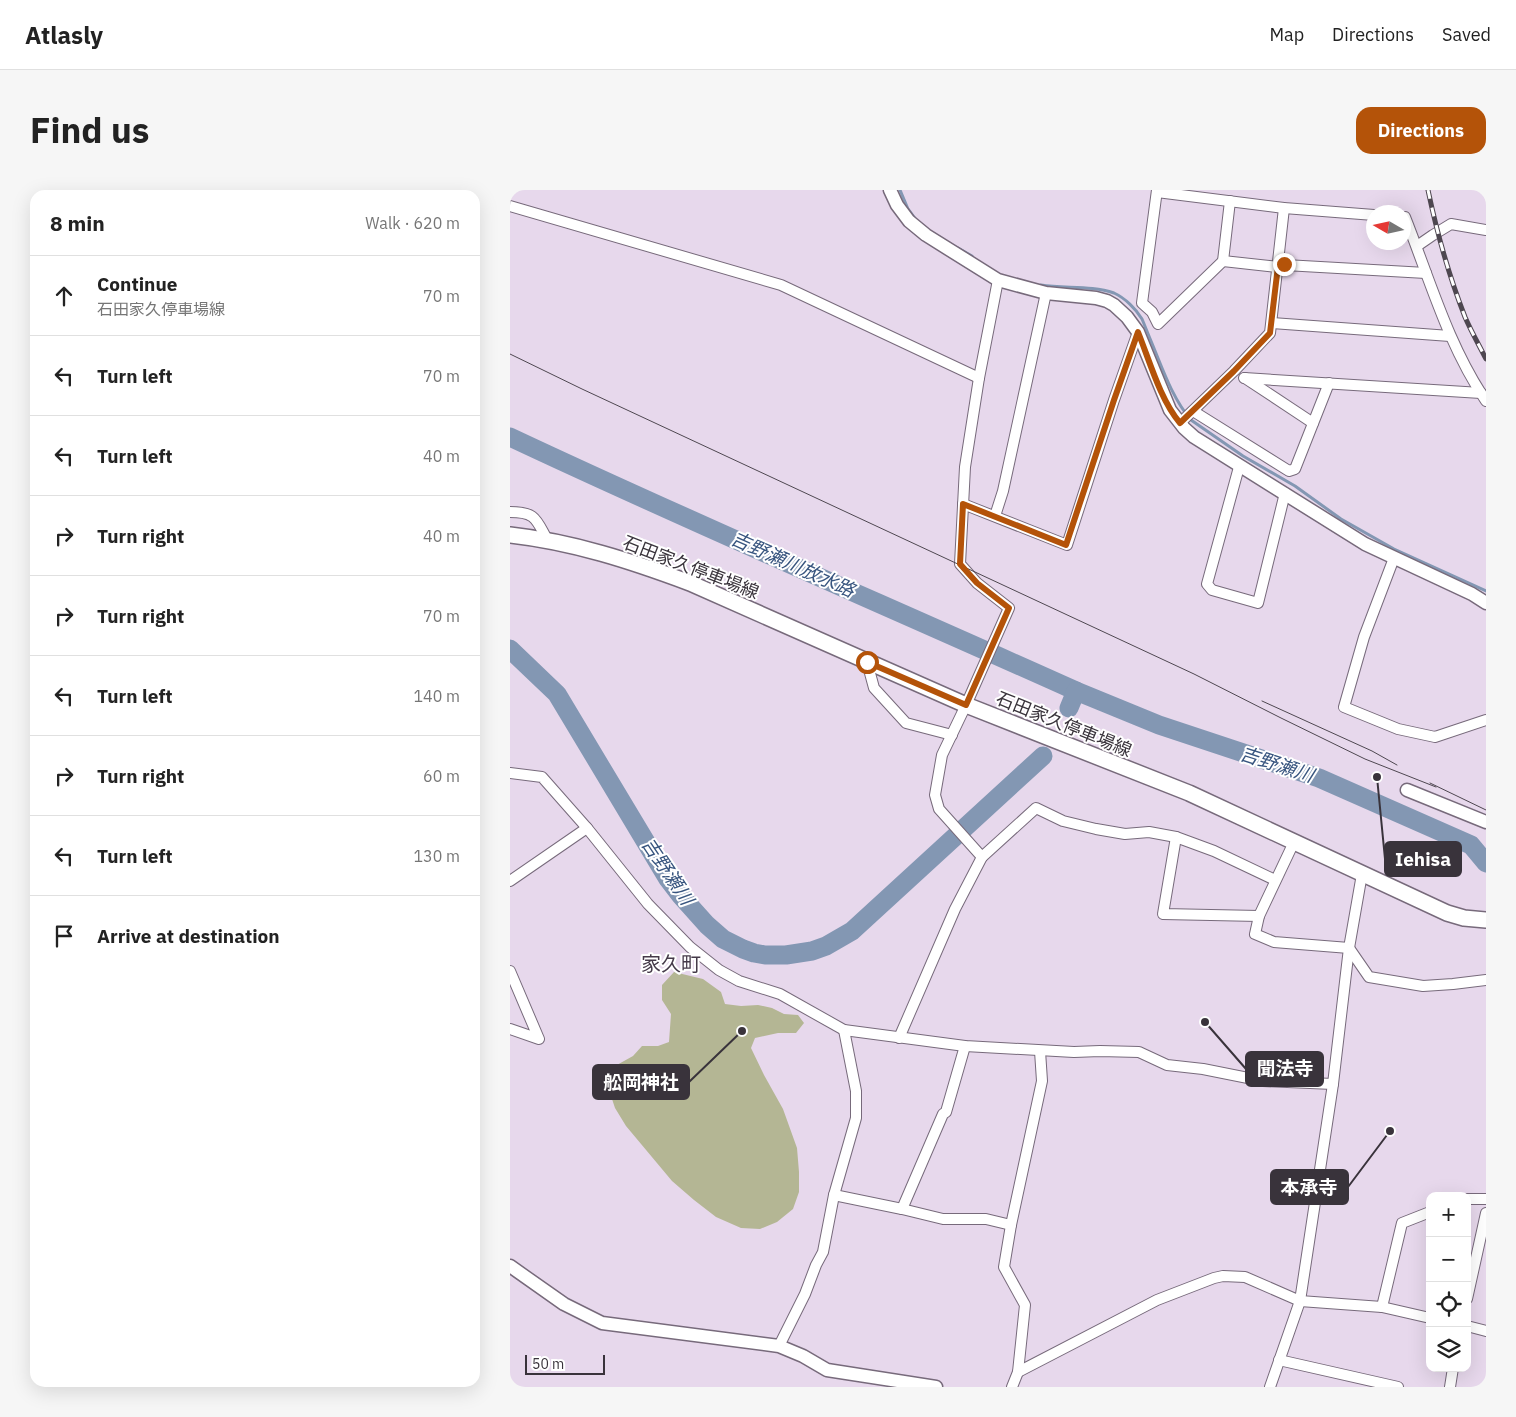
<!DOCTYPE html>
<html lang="en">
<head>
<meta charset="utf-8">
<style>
	body { margin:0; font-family:"IBM Plex Sans","Noto Sans JP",sans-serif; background:#f6f6f6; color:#222 }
	.controls { position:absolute; right:15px; bottom:15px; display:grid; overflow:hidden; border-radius:10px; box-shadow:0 5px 20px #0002 }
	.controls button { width:45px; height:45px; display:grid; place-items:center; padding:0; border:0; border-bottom:1px solid #e0e0e0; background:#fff; color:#222; font:25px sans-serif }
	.compass { position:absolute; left:856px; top:15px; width:45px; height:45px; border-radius:50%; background:#fff; box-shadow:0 5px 20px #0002; rotate:279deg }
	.scale { position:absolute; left:15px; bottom:12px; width:80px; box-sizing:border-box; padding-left:5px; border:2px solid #39333b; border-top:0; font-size:14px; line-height:18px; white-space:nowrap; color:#39333b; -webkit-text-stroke:4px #fff; paint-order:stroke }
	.stop { position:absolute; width:15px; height:15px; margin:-11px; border:4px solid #b45309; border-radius:50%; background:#fff }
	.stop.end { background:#b45309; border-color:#fff; box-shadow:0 1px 5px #0008 }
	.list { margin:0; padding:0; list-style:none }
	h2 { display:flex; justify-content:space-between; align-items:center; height:65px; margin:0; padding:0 20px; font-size:21px }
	h2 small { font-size:16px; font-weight:400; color:#767676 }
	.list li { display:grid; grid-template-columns:32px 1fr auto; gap:15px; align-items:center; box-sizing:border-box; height:80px; padding:0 20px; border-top:1px solid #e0e0e0 }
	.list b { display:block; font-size:19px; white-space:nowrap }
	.list p { margin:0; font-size:16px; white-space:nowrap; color:#767676 }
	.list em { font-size:16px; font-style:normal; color:#767676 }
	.icon { flex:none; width:28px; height:28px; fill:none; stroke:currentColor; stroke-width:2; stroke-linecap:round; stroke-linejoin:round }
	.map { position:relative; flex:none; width:976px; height:1197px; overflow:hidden; border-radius:15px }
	header { display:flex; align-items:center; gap:30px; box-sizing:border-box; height:70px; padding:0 25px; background:#fff; border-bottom:1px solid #e0e0e0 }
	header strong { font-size:24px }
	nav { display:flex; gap:28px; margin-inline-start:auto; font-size:18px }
	.intro { display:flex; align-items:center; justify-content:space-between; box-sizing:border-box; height:120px; padding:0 30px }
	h1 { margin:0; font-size:35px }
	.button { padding:12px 22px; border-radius:15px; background:#b45309; color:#fff; font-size:18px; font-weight:700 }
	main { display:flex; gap:30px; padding:0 30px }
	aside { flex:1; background:#fff; border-radius:15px; box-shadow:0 5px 20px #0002 }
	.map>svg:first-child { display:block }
</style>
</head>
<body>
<header>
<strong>Atlasly</strong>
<nav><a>Map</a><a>Directions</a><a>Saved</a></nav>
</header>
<div class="intro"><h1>Find us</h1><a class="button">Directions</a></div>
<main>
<aside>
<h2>8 min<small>Walk · 620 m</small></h2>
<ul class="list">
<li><svg class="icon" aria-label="ahead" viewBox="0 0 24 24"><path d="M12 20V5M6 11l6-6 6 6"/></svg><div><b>Continue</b><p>石田家久停車場線</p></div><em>70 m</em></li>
<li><svg class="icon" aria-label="left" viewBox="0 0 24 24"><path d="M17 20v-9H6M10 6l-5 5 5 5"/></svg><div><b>Turn left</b></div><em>70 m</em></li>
<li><svg class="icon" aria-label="left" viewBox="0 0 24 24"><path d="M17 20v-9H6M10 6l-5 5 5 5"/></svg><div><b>Turn left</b></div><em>40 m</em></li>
<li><svg class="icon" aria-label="right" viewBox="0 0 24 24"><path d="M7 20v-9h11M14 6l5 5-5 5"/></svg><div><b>Turn right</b></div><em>40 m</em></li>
<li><svg class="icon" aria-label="right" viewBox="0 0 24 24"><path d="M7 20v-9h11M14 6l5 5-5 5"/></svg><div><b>Turn right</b></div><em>70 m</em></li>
<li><svg class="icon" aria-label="left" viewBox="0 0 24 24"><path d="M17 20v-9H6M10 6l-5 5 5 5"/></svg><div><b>Turn left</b></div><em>140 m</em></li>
<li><svg class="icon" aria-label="right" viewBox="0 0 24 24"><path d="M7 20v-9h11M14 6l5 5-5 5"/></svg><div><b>Turn right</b></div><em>60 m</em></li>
<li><svg class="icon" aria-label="left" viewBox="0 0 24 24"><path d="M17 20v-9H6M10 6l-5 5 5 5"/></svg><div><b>Turn left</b></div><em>130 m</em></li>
<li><svg class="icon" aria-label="arrive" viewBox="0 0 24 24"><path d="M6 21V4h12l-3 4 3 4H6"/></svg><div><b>Arrive at destination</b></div></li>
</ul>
</aside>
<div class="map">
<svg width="976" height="1197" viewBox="0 0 976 1197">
	<rect width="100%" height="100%" fill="#e7d8ec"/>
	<path fill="#b4b694" d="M164,782L193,789L211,802L215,814L231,816L248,815L262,818L274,824L288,825L294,833L286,843H268L245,848L241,858L254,885L273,919L287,958L289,982V1002L283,1019L267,1032L250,1039L231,1038L206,1027L184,1010L162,991L116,936L105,918L98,897L105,876L123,866L132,856H148L159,852L161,824L152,810V795Z"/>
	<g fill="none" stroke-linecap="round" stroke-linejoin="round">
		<g stroke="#8397b3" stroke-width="3">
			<path d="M390,0L398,19L406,30"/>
			<path d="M445,58H448L462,66"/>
			<path d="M531,95C554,99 581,95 604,103C615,108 626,119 632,129C635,136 638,144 641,151C652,177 662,208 681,230L733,266L785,296L831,329L884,359L976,401"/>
		</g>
		<g stroke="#8397b3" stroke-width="19">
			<path d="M0,247C187,335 377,416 566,501"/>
			<path d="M0,459L47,504L158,689L171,706L197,735L213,749L233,759L244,763L255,765H276L302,761L316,756L342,741L533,566"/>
			<path d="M559,518L566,501L649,535L809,588L961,655L976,673"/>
		</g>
		<defs>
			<g id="minor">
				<path d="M647,0L632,113L642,122L648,134L713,71L720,11"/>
				<path d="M647,2L774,18L864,25"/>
				<path d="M0,16L271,95L469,188"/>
				<path d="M894,27H895C920,90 938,155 976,211"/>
				<path d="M907,56L923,45L941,34L976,40"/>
				<path d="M713,71L768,77L775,75L916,83"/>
				<path d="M762,133L940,146"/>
				<path d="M734,188L971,203"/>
				<path d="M735,188L803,233"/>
				<path d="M683,221L779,281L785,279L819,193"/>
				<path d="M670,233L724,181L760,143L774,18"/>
				<path d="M729,277L697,394L702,400L748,413L775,303"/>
				<path d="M453,314L557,355L604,210L628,142"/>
				<path d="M0,322C27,322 26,330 38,351"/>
				<path d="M485,326L493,301L536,103"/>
				<path d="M884,368L854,447L834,517L888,539L925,547L976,530"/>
				<path d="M357,472L364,498L396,533L442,545"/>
				<path d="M0,583L32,587L77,638L138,714L180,757L209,780L229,791L270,804L334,840L455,856L564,862L590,861L629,862L657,875L693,879L753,891L823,894"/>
				<path d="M666,647L653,724L749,726"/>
				<path d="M784,652L749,726L745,744L764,752L839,758L859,787L913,796L943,794L976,790"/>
				<path d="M472,667L429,619L425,605L432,565L456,515L499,418L467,393L450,374L455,277L469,188L488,90"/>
				<path d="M0,691L77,638"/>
				<path d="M0,781L29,849L0,839"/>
				<path d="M389,848L445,719L472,667L526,618L553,631L586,639L615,644L639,642L666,647L704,661L765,690"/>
				<path d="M324,1005L392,1019L433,1029H476L501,1035"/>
				<path d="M957,1009H976"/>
				<path d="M392,1019L433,924L436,922L455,856"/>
				<path d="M957,1109L976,1023"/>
				<path d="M872,1117L892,1033L920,1022"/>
				<path d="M957,1136L976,1141"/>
				<path d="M269,1156L295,1104L306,1075L313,1062L324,1005L346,928V901L334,840"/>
				<path d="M769,1170L888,1197"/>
				<path d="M508,1182L647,1110L704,1088L713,1086L735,1087L790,1111L872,1117L920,1128"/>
				<path d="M502,1197L508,1182L515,1115L494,1077L501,1035L532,891L530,861"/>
				<path d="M760,1197L790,1111L823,894L839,758L852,684"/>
				<path d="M940,1197L943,1178"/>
			</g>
			<g id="tertiary">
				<path d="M380,0L387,15L399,31L416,45L488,90L536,103L586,108L597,111L604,115L617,127L628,142L660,220L674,238L684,247L855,354L962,404L976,413"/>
				<path d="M897,600L976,632"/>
				<path d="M0,1076L54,1114L92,1133L269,1156L293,1166L317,1180L426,1197"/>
			</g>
			<path id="secondary" d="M0,345C63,352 121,371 180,393L456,515L679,603L937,723L954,728L976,730"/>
		</defs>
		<use href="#minor" stroke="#776a7b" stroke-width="12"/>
		<use href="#tertiary" stroke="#776a7b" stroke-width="15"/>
		<use href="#secondary" stroke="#776a7b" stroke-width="18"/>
		<use href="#minor" stroke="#fff" stroke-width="10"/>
		<use href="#tertiary" stroke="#fff" stroke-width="12"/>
		<use href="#secondary" stroke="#fff" stroke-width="15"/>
		<g stroke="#4e4750" stroke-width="1">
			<path d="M0,164L72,199L684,484L771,528L855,569L926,597"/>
			<path d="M752,511L862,561L887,575"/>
			<path d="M920,593L976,620"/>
		</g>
		<defs>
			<path id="rail" d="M918,0C927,43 939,86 955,127C961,141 969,155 976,169"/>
		</defs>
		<use href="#rail" stroke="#4e4750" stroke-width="5"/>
		<use href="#rail" stroke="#fff" stroke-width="3" stroke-dasharray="9" stroke-linecap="butt"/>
	</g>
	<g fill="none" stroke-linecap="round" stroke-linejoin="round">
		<path stroke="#b45309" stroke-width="6" d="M357,472L456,515L499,418L467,393L450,374L453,314L556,355L604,210L628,142C640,172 650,209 670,233L724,181L760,143L768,76L774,74"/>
	</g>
	<g text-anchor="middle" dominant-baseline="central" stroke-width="4" stroke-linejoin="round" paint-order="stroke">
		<g font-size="18" fill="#39333b" stroke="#fff">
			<text transform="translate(181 377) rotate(21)">石田家久停車場線</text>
			<text transform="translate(554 534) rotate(22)">石田家久停車場線</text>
		</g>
		<g font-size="19" font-style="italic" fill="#38557f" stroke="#fff">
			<text transform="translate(283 374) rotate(24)">吉野瀬川放水路</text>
			<text transform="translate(767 574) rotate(18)">吉野瀬川</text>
			<text transform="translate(158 681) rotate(56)">吉野瀬川</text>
		</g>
		<g font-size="20" fill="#453a49" stroke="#fff">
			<text x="161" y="773">家久町</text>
		</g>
	</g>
	<path fill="none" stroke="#39333b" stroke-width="2" d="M867 587L875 669M695 832L736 879M232 841L179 892M880 941L838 997"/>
	<g fill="#39333b" stroke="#fff" stroke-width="2">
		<circle cx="867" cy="587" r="5"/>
		<circle cx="695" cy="832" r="5"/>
		<circle cx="232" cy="841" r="5"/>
		<circle cx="880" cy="941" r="5"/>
	</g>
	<g fill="#39333b" stroke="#39333b" stroke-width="2">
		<rect x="875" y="652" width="76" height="34" rx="5"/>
		<rect x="736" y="862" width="77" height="34" rx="5"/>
		<rect x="83" y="875" width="96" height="34" rx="5"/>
		<rect x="761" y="980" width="77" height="34" rx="5"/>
	</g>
	<g font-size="19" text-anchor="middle" font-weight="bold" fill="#fff">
		<text x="913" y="676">Iehisa</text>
		<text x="775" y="885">聞法寺</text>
		<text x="131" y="899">舩岡神社</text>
		<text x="799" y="1004">本承寺</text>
	</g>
</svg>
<div class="controls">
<button>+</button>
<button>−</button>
<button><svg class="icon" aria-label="locate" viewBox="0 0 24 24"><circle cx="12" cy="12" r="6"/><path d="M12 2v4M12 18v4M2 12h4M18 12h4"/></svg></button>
<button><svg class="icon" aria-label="layers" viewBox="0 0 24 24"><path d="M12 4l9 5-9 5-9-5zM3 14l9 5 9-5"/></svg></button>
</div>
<svg class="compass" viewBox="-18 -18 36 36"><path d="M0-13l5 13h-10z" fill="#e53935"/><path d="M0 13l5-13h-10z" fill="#767676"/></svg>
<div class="scale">50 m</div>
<div class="stop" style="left:357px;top:472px"></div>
<div class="stop end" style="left:774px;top:74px"></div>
</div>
</main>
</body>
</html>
